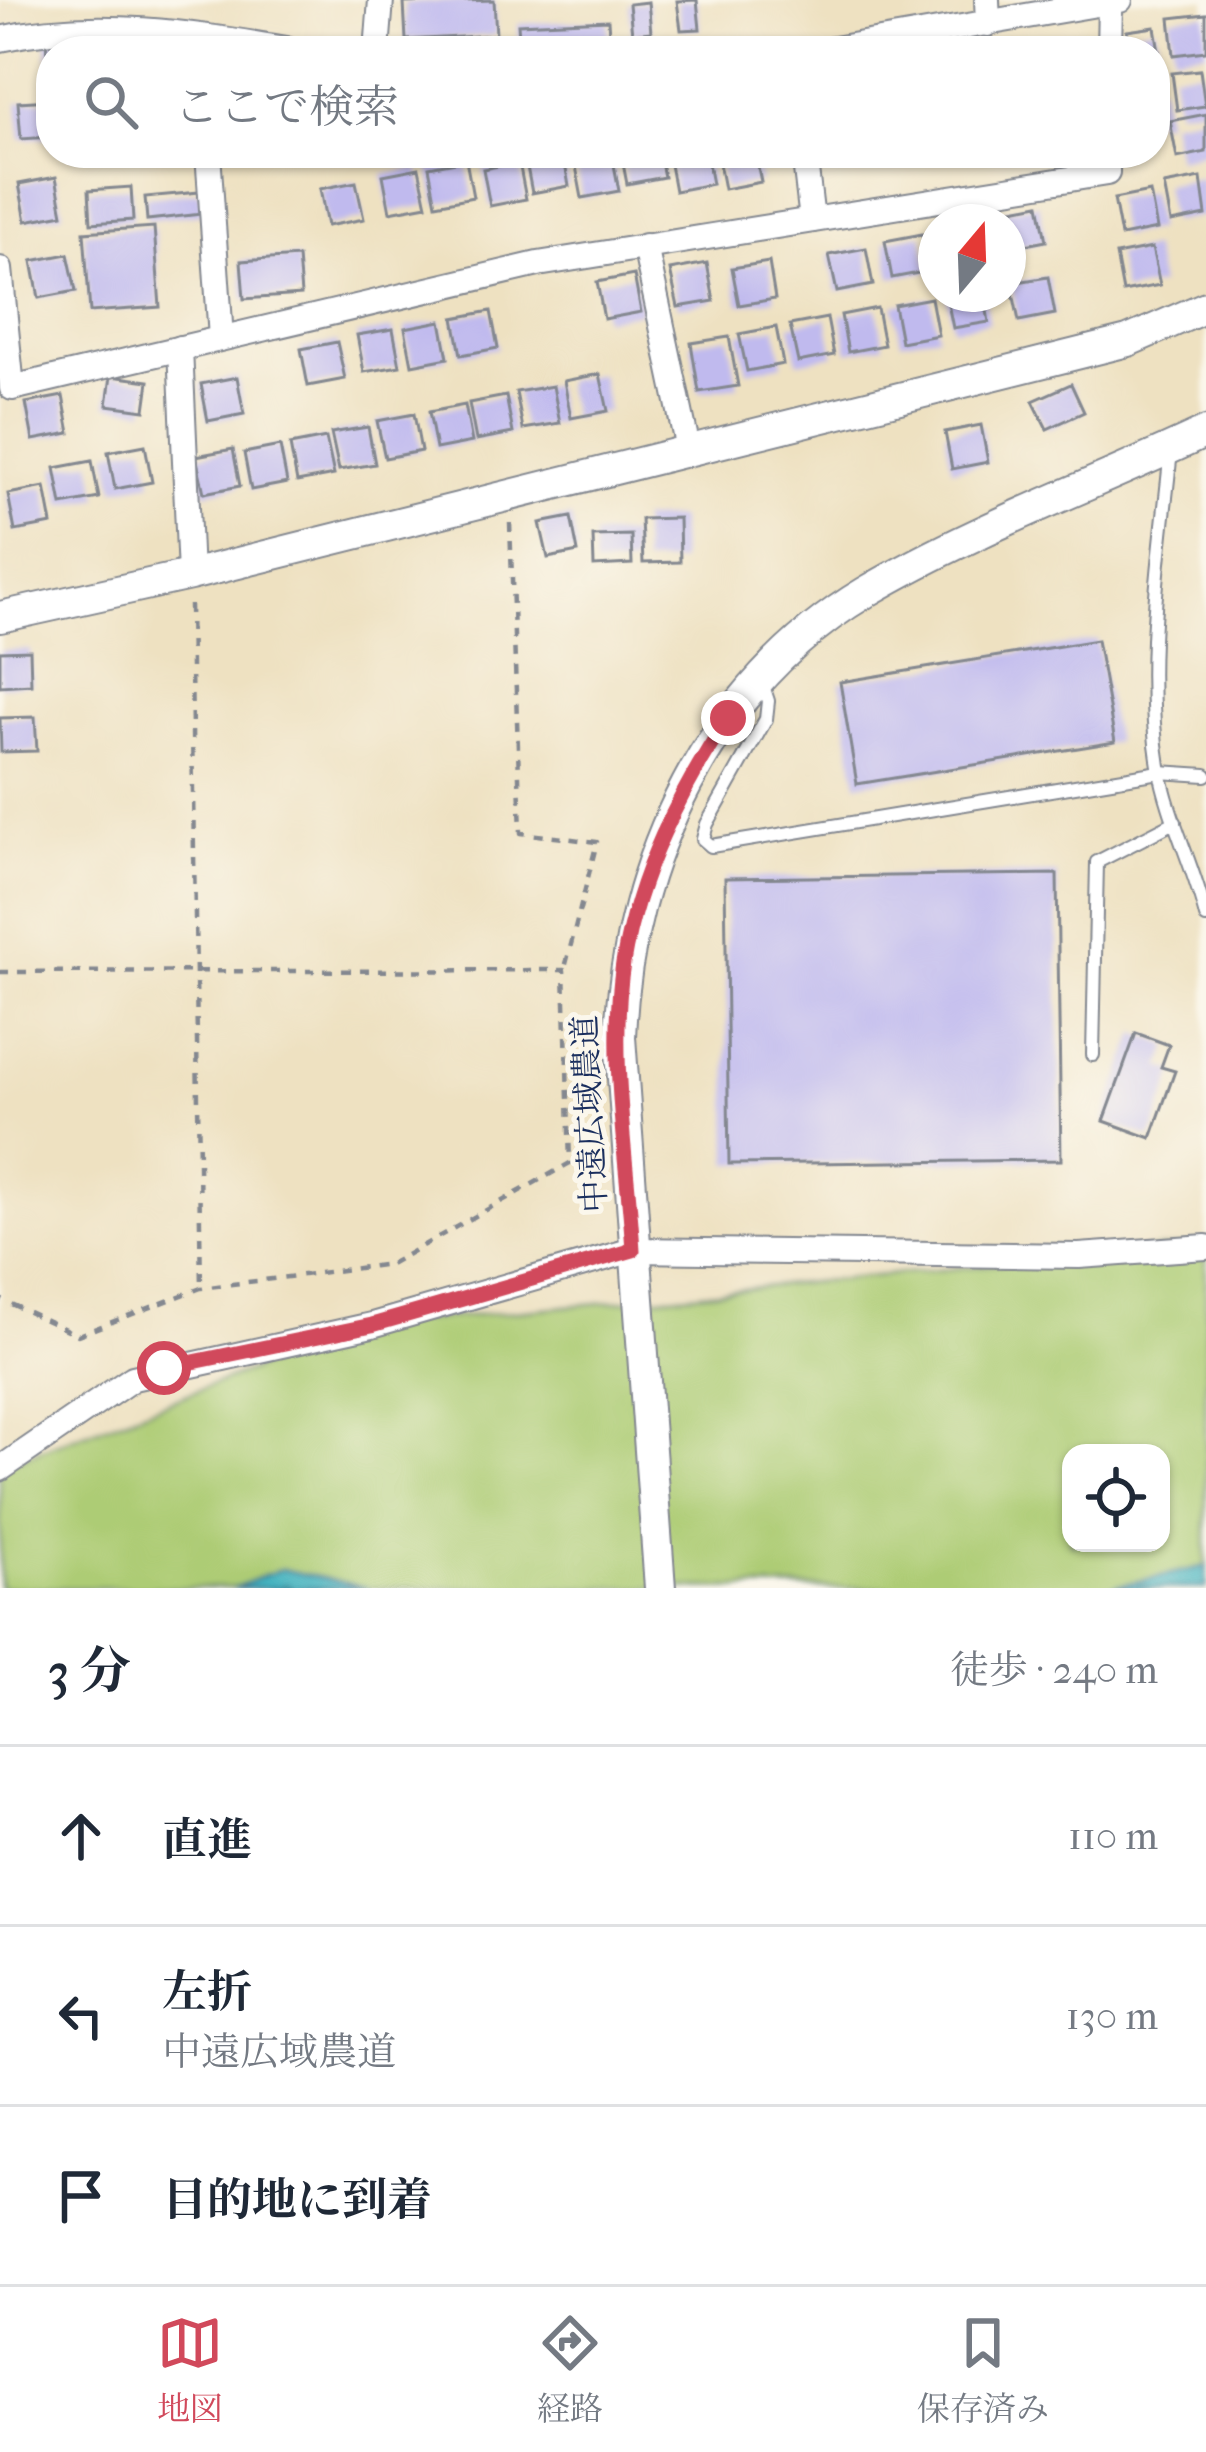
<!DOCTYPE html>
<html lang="ja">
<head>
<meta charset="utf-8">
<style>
	body { margin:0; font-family:"IM FELL French Canon","Noto Serif JP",serif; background:#f2f2f3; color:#1f2937 }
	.controls { position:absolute; right:36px; bottom:36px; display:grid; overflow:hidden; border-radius:24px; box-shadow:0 3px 9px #0004 }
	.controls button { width:108px; height:108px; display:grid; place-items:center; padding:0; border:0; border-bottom:3px solid #e0e1e3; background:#fff; color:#1f2937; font:60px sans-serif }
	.compass { position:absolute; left:918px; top:204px; width:108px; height:108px; border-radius:50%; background:#fff; box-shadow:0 3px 9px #0004; rotate:19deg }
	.stop { position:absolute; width:36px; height:36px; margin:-27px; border:9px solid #d1495b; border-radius:50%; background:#fff }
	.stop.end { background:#d1495b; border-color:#fff; box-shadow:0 3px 12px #0008 }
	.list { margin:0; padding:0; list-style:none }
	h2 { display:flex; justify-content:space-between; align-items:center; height:156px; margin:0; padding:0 48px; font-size:51px }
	h2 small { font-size:39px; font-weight:400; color:#747a83 }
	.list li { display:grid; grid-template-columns:78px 1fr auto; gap:36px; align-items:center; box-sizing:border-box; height:180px; padding:0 48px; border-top:3px solid #e0e1e3 }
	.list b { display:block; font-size:45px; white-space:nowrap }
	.list p { margin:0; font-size:39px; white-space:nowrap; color:#747a83 }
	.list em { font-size:39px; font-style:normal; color:#747a83 }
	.icon { flex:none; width:66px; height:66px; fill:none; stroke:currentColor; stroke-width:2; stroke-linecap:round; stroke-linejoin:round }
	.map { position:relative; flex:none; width:1206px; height:1588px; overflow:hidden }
	.search { position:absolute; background:#fff; box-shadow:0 3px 9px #0004; left:36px; right:36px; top:36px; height:132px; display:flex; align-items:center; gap:30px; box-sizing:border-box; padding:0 42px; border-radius:48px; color:#747a83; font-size:45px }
	.sheet { height:696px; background:#fff }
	nav { display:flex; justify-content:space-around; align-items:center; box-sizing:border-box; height:168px; border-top:3px solid #e0e1e3; background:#fff; font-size:33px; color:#747a83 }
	nav a { display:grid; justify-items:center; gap:6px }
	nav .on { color:#d1495b }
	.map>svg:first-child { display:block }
</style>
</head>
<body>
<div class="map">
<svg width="1206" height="1588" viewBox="0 0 1206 1588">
	<defs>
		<pattern id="water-ripples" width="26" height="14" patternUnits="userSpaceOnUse" patternTransform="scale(3)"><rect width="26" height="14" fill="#45b4c0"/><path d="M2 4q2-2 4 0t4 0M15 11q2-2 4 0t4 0" fill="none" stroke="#39939f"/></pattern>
	</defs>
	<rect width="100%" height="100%" fill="#fbf7ec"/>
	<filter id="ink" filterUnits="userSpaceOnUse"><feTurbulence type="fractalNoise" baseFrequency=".00833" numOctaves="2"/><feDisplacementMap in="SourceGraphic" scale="24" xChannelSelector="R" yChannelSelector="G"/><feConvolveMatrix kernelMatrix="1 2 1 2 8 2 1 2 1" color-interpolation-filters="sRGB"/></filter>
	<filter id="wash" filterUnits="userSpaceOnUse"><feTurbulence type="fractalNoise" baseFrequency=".004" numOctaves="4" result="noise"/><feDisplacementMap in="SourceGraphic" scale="48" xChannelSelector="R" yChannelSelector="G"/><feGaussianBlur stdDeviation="2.7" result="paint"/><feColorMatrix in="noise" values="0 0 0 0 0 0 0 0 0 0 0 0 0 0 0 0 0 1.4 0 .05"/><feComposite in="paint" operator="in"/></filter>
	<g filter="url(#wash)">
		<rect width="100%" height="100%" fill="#eee1c1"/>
		<path fill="#adcc74" stroke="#647e69" stroke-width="3" fill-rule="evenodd" d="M1206,1244V1588H0V1470L13,1460L372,1325ZM1071,1453H1161V1543H1071Z"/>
		<g fill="url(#water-ripples)" stroke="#30728f" stroke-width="3">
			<path d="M1206,1566V1588H1108Z"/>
			<path d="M281,1569L368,1588H234Z"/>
		</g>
		<g id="blocks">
			<g fill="#c0baee">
				<path d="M494,0L496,35L406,40L404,3Z"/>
				<path d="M697,0L700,29L681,30L677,1Z"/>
				<path d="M648,2L651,32L632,34L629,4Z"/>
				<path d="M1206,14V51L1174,55L1170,18Z"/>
				<path d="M608,20L610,51H520L518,24Z"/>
				<path d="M1155,27L1161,63L1155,64V51H1131L1127,31Z"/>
				<path d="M70,39L71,51H51L48,65L46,41Z"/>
				<path d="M1200,70L1205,106L1177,110L1172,73Z"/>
				<path d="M1161,85L1166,121L1155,122V86Z"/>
				<path d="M51,100V137L21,139L18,102Z"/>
				<path d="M1206,114V152L1177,158L1170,121Z"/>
				<path d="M563,153L569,186L532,193L525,156Z"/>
				<path d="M621,153H659L664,177L627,184Z"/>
				<path d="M674,153H706L712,184L675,191L668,154Z"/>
				<path d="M717,153H755L761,182L724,189Z"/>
				<path d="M612,154L619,191L582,198L575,161Z"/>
				<path d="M466,160L473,197L436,204L429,167Z"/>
				<path d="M519,162L526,199L490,206L483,169Z"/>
				<path d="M419,168L427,205L390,212L383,175Z"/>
				<path d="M56,177L63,214L26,221L19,184Z"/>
				<path d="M1201,178L1206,215L1171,222L1164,185Z"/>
				<path d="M356,182L364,219L327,226L320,189Z"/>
				<path d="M131,187L133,220L91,223L89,190Z"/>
				<path d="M200,192L202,214L147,220L145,197Z"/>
				<path d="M1150,192L1157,229L1121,236L1114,199Z"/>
				<path d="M1039,204L1046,241L1010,248L1003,211Z"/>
				<path d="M154,227L160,307L90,312L84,232Z"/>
				<path d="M922,234L929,271L892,278L885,241Z"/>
				<path d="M866,248L873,285L837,292L829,255Z"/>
				<path d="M1152,248L1160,285L1123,292L1116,255Z"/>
				<path d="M68,254L76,291L39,298L32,261Z"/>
				<path d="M298,257L301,295L244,299L241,261Z"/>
				<path d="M769,262L775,299L739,305L732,268Z"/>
				<path d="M707,263L714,301L678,307L670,270Z"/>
				<path d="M634,275L641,312L604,319L597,282Z"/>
				<path d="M1048,277L1055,314L1019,321L1011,283Z"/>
				<path d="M946,294H984L989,322L953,328Z"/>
				<path d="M931,298L938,335L901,342L894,305Z"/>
				<path d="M877,308L884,345L848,352L841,315Z"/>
				<path d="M491,311L498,348L461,355L454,318Z"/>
				<path d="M827,318L834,355L798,362L790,325Z"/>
				<path d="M441,321L448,358L412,365L405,328Z"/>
				<path d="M776,327L783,364L747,371L739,334Z"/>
				<path d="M393,329L400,366L364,372L357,335Z"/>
				<path d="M729,337L738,386L699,392L691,343Z"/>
				<path d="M337,342L345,379L308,386L301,349Z"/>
				<path d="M600,374L608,411L571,418L564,381Z"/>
				<path d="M111,376L149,381L145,410L107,405Z"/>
				<path d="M237,377L244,414L208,421L201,384Z"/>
				<path d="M1071,384L1084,412L1047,429L1033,401Z"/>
				<path d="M553,386L560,423L523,429L516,392Z"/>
				<path d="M63,396L70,433L33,440L26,403Z"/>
				<path d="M506,396L513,433L476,440L469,403Z"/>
				<path d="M465,405L472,442L436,449L429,412Z"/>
				<path d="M414,414L421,451L385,458L377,421Z"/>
				<path d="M981,425L988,462L952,469L945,432Z"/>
				<path d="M368,427L375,464L339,470L331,433Z"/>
				<path d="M326,438L334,475L297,482L290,445Z"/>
				<path d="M145,445L152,482L115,489L108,452Z"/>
				<path d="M280,446L287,483L251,490L244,453Z"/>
				<path d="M233,449L240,486L204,493L196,456Z"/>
				<path d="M92,461L99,498L62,505L55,468Z"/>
				<path d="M45,487L52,524L15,531L8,494Z"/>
				<path d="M571,517L578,552L548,558L540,523Z"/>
				<path d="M679,518L680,562L643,563L641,519Z"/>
				<path d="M631,535L632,564L594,566L593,536Z"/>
				<path d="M1097,640L1115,742L857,784L840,682Z"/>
				<path d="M30,650L31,684L0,686V651Z"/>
				<path d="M35,717L37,751L1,752L0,718Z"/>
				<path d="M1057,874L1061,1160L729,1164L725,878Z"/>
				<path d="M1136,1033L1169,1045L1161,1067L1175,1071L1151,1138L1104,1121Z"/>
			</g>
		</g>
	</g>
	<g filter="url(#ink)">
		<use href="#blocks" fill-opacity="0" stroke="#848890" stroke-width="3"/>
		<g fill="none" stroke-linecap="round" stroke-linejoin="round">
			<defs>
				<g id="service">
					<path d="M1171,450C1161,554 1142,662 1159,766C1168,818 1194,866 1206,917"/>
					<path d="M761,680L768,701L766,719L707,824L703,839L711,846L1160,772L1206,775"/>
					<path d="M1093,1055L1097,862L1175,822"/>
				</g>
				<g id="minor">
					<path d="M987,0L988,24"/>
					<path d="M0,39C99,17 200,35 299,51"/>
					<path d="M377,51L381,0"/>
					<path d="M822,51L1120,0"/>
					<path d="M1109,51L1110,2"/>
					<path d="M208,153L221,338"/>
					<path d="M804,153L812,220"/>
					<path d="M645,246L688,449"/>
					<path d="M0,269L12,388L538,264L1107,173V153"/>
					<path d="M180,348L190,575"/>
					<path d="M0,1469L133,1378L372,1325L633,1250L1079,1256L1206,1247"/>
				</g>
				<g id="tertiary">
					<path d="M0,617L190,575L1128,341L1206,307"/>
					<path d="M660,1588L620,1037C627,862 710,685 866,592C973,529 1094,485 1206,432"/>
				</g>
			</defs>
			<use href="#service" stroke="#848890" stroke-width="16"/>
			<use href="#minor" stroke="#848890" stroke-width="28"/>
			<use href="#tertiary" stroke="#848890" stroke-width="34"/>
			<g stroke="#848890" stroke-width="4.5" stroke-dasharray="9 9" stroke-linecap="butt">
				<path d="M510,523L521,833L597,842L565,968"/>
				<path d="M190,605L201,1288"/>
				<path d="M0,972L564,970L570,1163L390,1264L201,1288L78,1335L0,1299"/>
			</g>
			<use href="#service" stroke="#fff" stroke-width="12"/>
			<use href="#minor" stroke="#fff" stroke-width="24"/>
			<use href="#tertiary" stroke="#fff" stroke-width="30"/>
		</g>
	</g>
	<g fill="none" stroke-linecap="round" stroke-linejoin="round" filter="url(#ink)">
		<path stroke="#d1495b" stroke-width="15" d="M164,1368L372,1325L633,1250C627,1157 609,1055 623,963C638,872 679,794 728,718"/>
	</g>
	<g text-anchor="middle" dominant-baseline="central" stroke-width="10" stroke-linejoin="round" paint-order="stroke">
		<g font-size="33" fill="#1b2f5e" stroke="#fbf7ec">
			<text transform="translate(590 1114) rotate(-93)">中遠広域農道</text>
		</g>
	</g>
</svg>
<div class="controls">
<button><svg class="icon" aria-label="locate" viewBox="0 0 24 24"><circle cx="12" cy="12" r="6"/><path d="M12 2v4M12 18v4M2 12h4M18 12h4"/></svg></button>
</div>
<svg class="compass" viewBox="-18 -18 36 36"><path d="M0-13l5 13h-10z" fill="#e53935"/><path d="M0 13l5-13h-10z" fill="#747a83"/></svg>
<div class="stop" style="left:164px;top:1368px"></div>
<div class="stop end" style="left:728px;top:718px"></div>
<div class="search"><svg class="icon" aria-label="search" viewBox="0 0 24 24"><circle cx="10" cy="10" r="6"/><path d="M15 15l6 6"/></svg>ここで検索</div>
</div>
<section class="sheet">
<h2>3 分<small>徒歩 · 240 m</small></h2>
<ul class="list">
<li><svg class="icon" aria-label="ahead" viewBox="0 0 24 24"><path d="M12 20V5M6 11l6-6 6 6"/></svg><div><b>直進</b></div><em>110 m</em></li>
<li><svg class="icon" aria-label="left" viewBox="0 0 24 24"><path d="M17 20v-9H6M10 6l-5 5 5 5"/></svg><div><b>左折</b><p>中遠広域農道</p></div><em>130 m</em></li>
<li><svg class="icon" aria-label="arrive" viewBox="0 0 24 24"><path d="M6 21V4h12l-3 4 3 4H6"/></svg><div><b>目的地に到着</b></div></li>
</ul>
</section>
<nav>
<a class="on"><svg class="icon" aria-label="map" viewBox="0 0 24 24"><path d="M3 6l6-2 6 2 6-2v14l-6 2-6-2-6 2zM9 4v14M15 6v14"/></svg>地図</a>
<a><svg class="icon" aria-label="directions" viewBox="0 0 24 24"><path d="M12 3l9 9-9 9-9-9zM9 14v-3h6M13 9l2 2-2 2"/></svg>経路</a>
<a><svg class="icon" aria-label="saved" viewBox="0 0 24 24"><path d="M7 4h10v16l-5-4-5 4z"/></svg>保存済み</a>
</nav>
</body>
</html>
